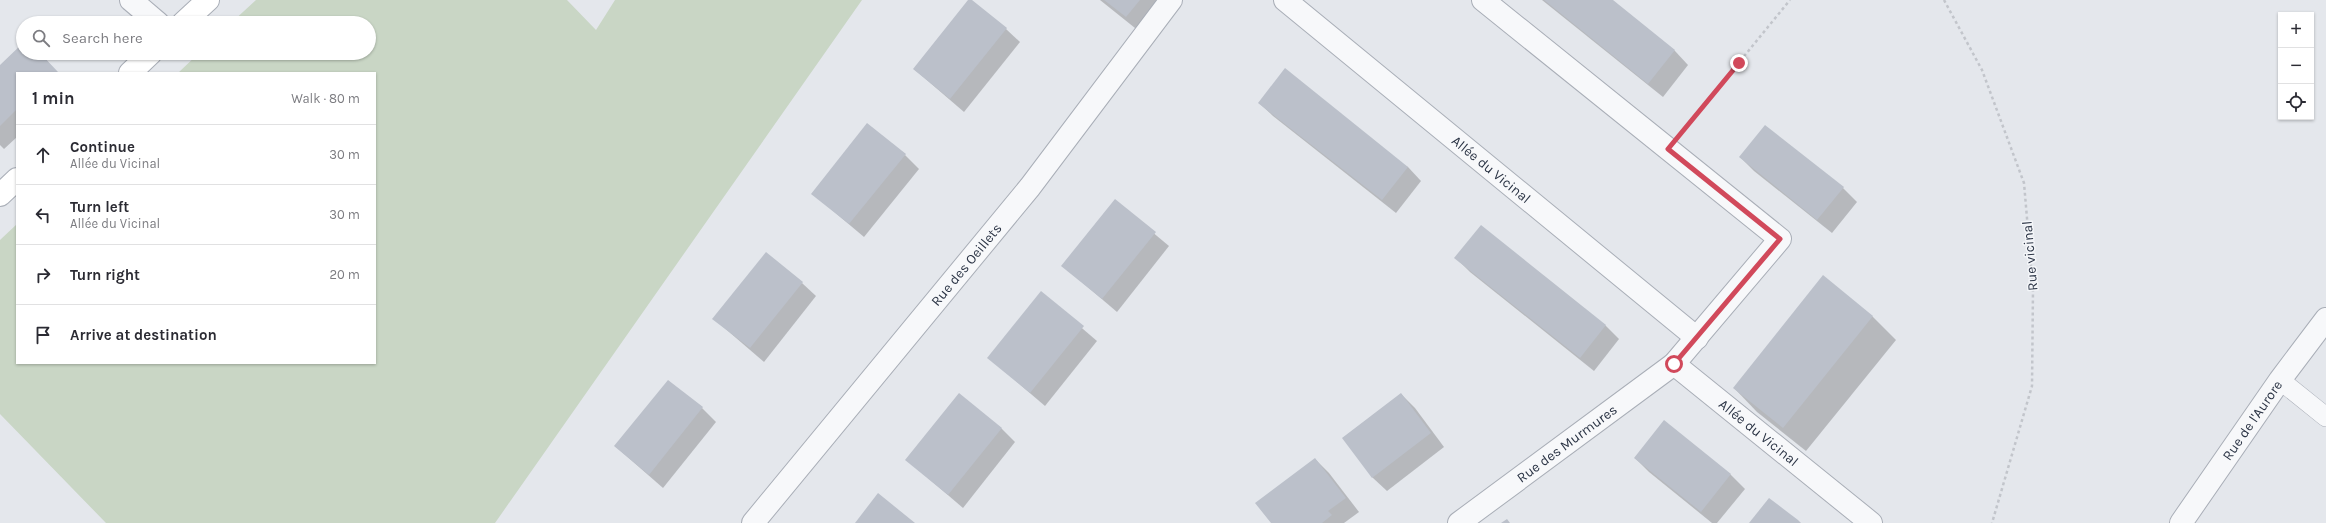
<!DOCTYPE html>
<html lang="en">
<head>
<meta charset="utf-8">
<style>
	body { margin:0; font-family:Karla,sans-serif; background:#f7f7f7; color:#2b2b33 }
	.controls { position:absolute; right:12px; top:12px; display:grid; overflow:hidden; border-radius:0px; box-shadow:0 1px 3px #0004 }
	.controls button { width:36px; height:36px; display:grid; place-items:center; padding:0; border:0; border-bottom:1px solid #e1e1e2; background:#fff; color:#2b2b33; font:20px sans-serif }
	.stop { position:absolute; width:12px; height:12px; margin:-9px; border:3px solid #d1495b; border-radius:50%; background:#fff }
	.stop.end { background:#d1495b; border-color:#fff; box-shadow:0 1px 4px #0008 }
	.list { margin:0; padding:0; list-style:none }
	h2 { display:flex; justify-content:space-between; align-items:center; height:52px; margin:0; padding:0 16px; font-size:17px }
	h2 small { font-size:13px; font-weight:400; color:#7c7c81 }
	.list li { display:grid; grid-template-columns:26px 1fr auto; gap:12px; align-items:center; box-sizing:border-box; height:60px; padding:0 16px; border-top:1px solid #e1e1e2 }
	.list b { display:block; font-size:15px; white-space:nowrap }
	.list p { margin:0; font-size:13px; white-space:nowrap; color:#7c7c81 }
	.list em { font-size:13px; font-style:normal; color:#7c7c81 }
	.icon { flex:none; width:22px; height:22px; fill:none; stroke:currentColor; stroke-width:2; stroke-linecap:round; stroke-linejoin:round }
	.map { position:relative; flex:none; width:2326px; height:523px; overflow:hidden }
	.search { position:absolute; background:#fff; box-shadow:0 1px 3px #0004; left:16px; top:16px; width:360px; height:44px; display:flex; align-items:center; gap:10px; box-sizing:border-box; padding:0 14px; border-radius:22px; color:#7c7c81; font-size:15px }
	.panel { position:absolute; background:#fff; box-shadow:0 1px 3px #0004; left:16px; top:72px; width:360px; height:292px; border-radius:0px }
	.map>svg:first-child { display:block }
</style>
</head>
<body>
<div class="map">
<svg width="2326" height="523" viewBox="0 0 2326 523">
	<rect width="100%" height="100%" fill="#e4e7ec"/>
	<path fill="#c9d6c5" d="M256,0H567L596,30L615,0H862L495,523H106L0,414V240L17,224V363H375V73H178L199,53H369V23H231Z"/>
	<g fill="#0003">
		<path d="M969,0L1006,29L1020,42L964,112L914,69Z"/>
		<path d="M1100,0H1182L1150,40Z"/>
		<path d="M1542,0H1611L1675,51L1688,65L1663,97Z"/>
		<path d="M23,45V53H39L58,73H17V137L4,149L0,145V67Z"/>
		<path d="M1259,103L1408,167L1421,181L1396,213L1273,116Z"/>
		<path d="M905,155L919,169L864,237L813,194Z"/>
		<path d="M1740,157L1843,188L1857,202L1832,233L1754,171Z"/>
		<path d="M1115,201L1169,246L1117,312L1063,266Z"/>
		<path d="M1481,226L1606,326L1619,339L1594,371L1470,272L1456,258Z"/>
		<path d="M1823,277L1873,317L1896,340L1806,451L1757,412L1734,388Z"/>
		<path d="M802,283L816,296L764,362L714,319Z"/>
		<path d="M1041,293L1097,341L1045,406L989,358Z"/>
		<path d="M1401,394L1415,408L1444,447L1387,491L1373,478L1343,438Z"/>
		<path d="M959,395L1002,429L1015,442L963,508L907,460Z"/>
		<path d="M702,408L716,422L663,488L615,446Z"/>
		<path d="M1664,422L1731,475L1745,489L1717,523H1712L1649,472L1635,458Z"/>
		<path d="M1315,459L1329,473L1359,512L1344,523H1272Z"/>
	</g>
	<g fill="#bbc0ca">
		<path d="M968,0H972L1007,28L950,99L913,69Z"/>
		<path d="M1104,0H1140L1126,17Z"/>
		<path d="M1544,0H1613L1675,50L1648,84Z"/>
		<path d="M23,43V53H40L58,72L17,73V109L0,126V65Z"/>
		<path d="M1285,68L1408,167L1382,200L1258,103Z"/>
		<path d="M867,123L906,154L849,224L811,194Z"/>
		<path d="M1765,125L1844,187L1817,220L1739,157Z"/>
		<path d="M1115,199L1156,232L1102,299L1061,266Z"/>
		<path d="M1481,225L1606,325L1580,358L1454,258Z"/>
		<path d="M766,252L803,282L750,348L712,319Z"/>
		<path d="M1823,275L1873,316L1783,428L1733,388Z"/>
		<path d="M1041,291L1084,326L1030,393L987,358Z"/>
		<path d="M668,380L703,407L649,475L614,446Z"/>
		<path d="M959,393L1002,428L948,495L905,460Z"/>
		<path d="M1401,393L1431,433L1372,478L1342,438Z"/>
		<path d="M1664,420L1731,474L1701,512L1634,458Z"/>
		<path d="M1315,458L1346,498L1328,511L1332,515L1322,523H1271L1255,503Z"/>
		<path d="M878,493L915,523H855Z"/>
		<path d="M1769,498L1798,520L1801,523H1749Z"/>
		<path d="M1507,519L1510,523H1501Z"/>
	</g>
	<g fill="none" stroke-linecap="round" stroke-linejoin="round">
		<defs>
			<path id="lane" d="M2280,380L2326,417"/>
			<g id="street">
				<path d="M131,0L158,23"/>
				<path id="s1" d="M1285,0L1697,338"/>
				<path id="s2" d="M1674,364L1871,523"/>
				<path id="s3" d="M753,523L1030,187L1171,0"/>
				<path id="s4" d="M1459,523L1674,364L1780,239L1483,0"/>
				<path id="s5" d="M2181,523L2280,380L2326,319"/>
			</g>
			<g id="secondary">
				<path d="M183,23L208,0"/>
				<path d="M130,73L151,53"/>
				<path d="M0,195L17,179"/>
			</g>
		</defs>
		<use href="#lane" stroke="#a9aeb7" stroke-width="20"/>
		<use href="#street" stroke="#a9aeb7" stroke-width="24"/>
		<use href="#secondary" stroke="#a9aeb7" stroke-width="24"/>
		<g stroke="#c2c5cb" stroke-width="2.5" stroke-dasharray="3 3" stroke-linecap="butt">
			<path d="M1944,0L1982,70L2024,183L2033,289L2032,386L1992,523"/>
			<path d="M1687,126L1790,0"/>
		</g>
		<use href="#lane" stroke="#f7f8fa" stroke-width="19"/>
		<use href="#street" stroke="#f7f8fa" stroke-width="22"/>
		<use href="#secondary" stroke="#fff" stroke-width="22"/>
	</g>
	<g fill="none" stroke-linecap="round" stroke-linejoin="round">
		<path stroke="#d1495b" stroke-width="5" d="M1674,364L1780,239L1668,149L1739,63"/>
	</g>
	<g text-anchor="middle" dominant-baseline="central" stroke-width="3" stroke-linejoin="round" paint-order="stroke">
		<g font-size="14" fill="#2b3445" stroke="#f4f6f9">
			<text stroke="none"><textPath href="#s1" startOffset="267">Allée du Vicinal</textPath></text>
			<text transform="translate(2030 256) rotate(-95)">Rue vicinal</text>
			<text stroke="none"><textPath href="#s3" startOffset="335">Rue des Oeillets</textPath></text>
			<text stroke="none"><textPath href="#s5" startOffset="125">Rue de l'Aurore</textPath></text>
			<text stroke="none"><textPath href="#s2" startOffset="109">Allée du Vicinal</textPath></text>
			<text stroke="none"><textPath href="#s4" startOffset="134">Rue des Murmures</textPath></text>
		</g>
	</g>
</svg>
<div class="controls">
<button>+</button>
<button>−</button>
<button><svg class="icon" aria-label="locate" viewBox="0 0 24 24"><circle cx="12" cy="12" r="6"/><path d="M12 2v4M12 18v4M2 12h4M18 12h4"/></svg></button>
</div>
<div class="stop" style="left:1674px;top:364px"></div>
<div class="stop end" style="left:1739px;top:63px"></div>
<div class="search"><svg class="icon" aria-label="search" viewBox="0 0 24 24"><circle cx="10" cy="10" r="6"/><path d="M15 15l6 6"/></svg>Search here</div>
<section class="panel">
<h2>1 min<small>Walk · 80 m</small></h2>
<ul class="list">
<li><svg class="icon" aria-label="ahead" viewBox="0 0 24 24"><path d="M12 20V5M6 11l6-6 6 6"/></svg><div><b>Continue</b><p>Allée du Vicinal</p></div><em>30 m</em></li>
<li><svg class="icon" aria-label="left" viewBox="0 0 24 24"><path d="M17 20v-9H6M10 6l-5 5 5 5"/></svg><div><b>Turn left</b><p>Allée du Vicinal</p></div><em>30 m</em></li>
<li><svg class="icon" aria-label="right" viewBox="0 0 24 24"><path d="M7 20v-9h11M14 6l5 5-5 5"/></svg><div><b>Turn right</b></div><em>20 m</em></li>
<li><svg class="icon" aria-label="arrive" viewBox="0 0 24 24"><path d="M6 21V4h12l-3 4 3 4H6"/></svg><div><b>Arrive at destination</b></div></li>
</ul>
</section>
</div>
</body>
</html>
